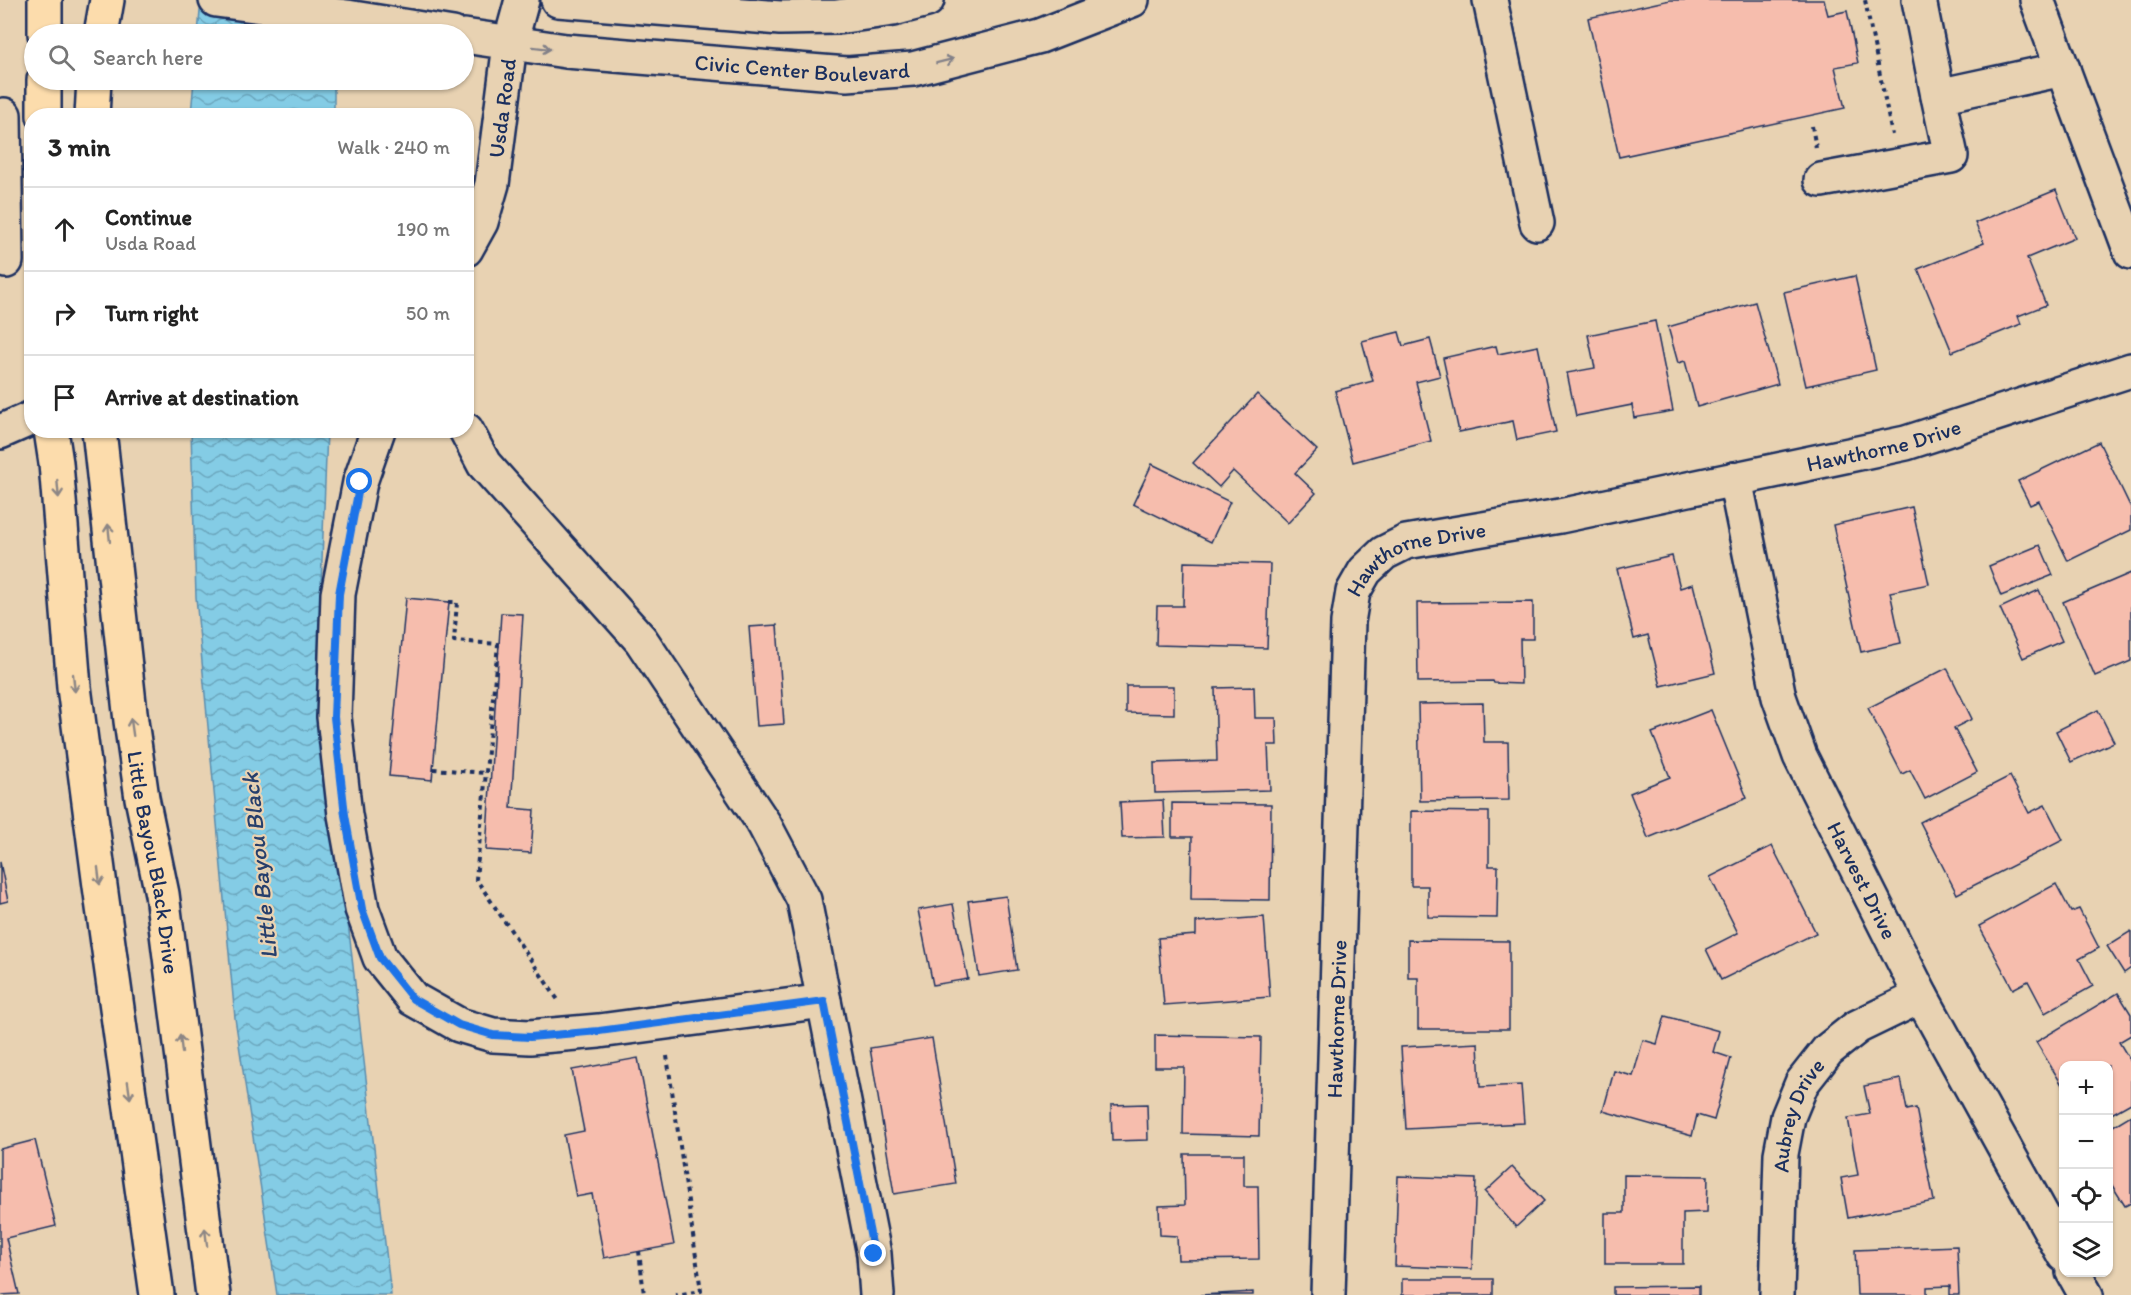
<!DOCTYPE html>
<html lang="en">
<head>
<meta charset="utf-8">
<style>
	body { margin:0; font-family:Itim,sans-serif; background:#f6f6f6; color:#222 }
	.controls { position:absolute; right:18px; bottom:18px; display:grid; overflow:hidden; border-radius:12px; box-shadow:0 2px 4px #0004 }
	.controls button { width:54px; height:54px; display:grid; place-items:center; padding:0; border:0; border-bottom:2px solid #e0e0e0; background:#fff; color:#222; font:30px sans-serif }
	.stop { position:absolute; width:18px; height:18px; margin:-14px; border:4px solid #1a73e8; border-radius:50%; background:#fff }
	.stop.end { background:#1a73e8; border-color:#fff; box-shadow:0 2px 6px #0008 }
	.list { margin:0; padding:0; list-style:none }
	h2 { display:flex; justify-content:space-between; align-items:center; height:78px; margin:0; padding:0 24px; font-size:26px }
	h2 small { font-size:20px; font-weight:400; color:#767676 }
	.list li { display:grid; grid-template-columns:39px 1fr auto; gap:18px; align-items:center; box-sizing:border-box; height:84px; padding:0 24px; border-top:2px solid #e0e0e0 }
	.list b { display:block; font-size:22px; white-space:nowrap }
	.list p { margin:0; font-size:20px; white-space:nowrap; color:#767676 }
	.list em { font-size:20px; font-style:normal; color:#767676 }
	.icon { flex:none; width:33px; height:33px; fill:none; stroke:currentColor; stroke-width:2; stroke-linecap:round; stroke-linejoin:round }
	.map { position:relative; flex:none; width:2131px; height:1295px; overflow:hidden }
	.search { position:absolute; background:#fff; box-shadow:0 2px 4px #0004; left:24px; top:24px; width:450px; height:66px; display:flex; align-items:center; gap:15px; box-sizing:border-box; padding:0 21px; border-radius:33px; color:#767676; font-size:22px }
	.panel { position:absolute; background:#fff; box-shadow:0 2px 4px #0004; left:24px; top:108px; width:450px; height:330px; border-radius:24px }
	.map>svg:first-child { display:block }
</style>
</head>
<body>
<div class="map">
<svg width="2131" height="1295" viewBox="0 0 2131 1295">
	<defs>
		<pattern id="water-waves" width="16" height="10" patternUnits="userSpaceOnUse" patternTransform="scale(1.5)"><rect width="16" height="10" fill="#84cce5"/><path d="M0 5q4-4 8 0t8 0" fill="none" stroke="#6ba6bd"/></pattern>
	</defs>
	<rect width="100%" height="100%" fill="#e8d2b2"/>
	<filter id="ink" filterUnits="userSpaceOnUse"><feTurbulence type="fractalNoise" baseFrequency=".0167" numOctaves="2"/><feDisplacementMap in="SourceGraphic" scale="12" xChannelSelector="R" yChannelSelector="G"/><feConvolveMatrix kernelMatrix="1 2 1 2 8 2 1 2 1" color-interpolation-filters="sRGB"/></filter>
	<g filter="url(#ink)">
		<g fill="url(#water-waves)" stroke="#5a8daf" stroke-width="1.5">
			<path d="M201,0H338L336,34H198Z"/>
			<path d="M194,80H334V115H191Z"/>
			<path d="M191,431H327L318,663L391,1295H277L235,1018L196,597Z"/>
		</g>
		<g fill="#f6bdad" stroke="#1b2f5e" stroke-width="1.5">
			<path d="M1670,0H1824L1828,15L1847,11L1858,63L1835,67L1845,108L1619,157L1588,18Z"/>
			<path d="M2056,190L2075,238L2027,258L2046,305L2018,316L2021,324L1952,352L1918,269L1984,243L1975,223Z"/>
			<path d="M1855,276L1876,370L1806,386L1784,292Z"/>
			<path d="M1755,302L1778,384L1697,407L1685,361L1678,363L1668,327Z"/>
			<path d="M1655,321L1673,411L1634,418L1632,405L1576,416L1567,373L1595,368L1588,335Z"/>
			<path d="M1399,332L1403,346L1430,339L1440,376L1416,382L1431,441L1353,462L1335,391L1373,381L1362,341Z"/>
			<path d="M1496,346L1498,354L1538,346L1556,432L1517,440L1513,421L1459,432L1443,358Z"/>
			<path d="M1257,394L1317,450L1295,473L1316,493L1288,523L1233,471L1219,487L1193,463Z"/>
			<path d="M2099,442L2131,508V530L2068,561L2039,501L2030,505L2018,481Z"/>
			<path d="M1152,464L1230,502L1211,542L1133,504Z"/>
			<path d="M1912,507L1929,584L1890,592L1901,643L1861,652L1833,525Z"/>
			<path d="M2040,545L2053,575L2001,596L1989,566Z"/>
			<path d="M1672,556L1680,588L1693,584L1715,673L1661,686L1648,635L1634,639L1617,569Z"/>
			<path d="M1184,562L1270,564L1267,648L1156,645L1157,606H1183Z"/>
			<path d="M2131,573V661L2095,676L2063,602Z"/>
			<path d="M2039,590L2062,641L2023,658L2000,608Z"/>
			<path d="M406,598L449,602L432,780L389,776Z"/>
			<path d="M1533,602V639H1520L1521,684L1494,683L1493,681L1418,682L1417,603Z"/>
			<path d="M501,613L523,614L511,808L534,810L531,853L486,850Z"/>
			<path d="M777,625L784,724L757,726L749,627Z"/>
			<path d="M1947,668L1972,719L1954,728L1977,772L1925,799L1910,770L1902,774L1868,708Z"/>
			<path d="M1126,686H1174V714L1126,713Z"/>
			<path d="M1254,687L1255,718H1276L1277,745H1268L1270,790L1155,793L1154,763L1217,761L1215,688Z"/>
			<path d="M1483,703L1484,742H1508L1509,800L1420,801L1418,704Z"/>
			<path d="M1711,710L1747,798L1648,838L1630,793L1670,777L1652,733Z"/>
			<path d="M2098,710L2114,742L2071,762L2056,731Z"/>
			<path d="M2010,776L2029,813L2045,805L2063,840L1957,894L1920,822Z"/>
			<path d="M1163,800L1165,837L1122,838L1120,802Z"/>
			<path d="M1172,803L1271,804L1270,900L1191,899L1192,837H1172Z"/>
			<path d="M1411,811L1489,812V866H1498L1497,918L1428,917V886H1411Z"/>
			<path d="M1772,846L1816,933L1721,980L1706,949L1738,933L1710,877Z"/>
			<path d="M0,862L8,901L0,903Z"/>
			<path d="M2056,884L2071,912L2079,909L2099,948L2079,959L2093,986L2045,1013L2028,981L2013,989L1979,926Z"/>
			<path d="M1006,896L1017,970L979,976L968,901Z"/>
			<path d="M953,904L968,979L933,985L918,910Z"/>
			<path d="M1264,917L1270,997L1164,1005L1158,938L1196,935V922Z"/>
			<path d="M2131,931V968L2124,973L2107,946Z"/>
			<path d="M1408,940L1509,941V1029H1418V978H1408Z"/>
			<path d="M2118,993L2131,1014V1035L2119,1042L2131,1062V1103L2108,1116V1066H2064V1088L2036,1042Z"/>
			<path d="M1665,1016L1719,1031L1713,1052L1731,1058L1714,1120L1697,1115L1692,1136L1603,1111L1614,1071L1633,1076L1643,1040L1657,1044Z"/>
			<path d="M1155,1035L1261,1037L1259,1136L1183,1134L1184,1067H1155Z"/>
			<path d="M932,1038L956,1184L894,1194L870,1048Z"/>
			<path d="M1478,1043L1480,1087L1521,1085L1524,1123L1406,1129L1401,1047Z"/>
			<path d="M638,1058L674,1245L604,1258L592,1194L576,1197L564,1135L584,1131L572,1070Z"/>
			<path d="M1901,1079L1907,1110L1916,1108L1934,1201L1848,1218L1841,1178L1858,1175L1848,1118L1870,1114L1864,1086Z"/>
			<path d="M1147,1104L1148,1140L1112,1141L1111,1105Z"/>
			<path d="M2131,1115V1203L2125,1206L2108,1179V1129Z"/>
			<path d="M35,1140L56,1226L6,1238L19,1294L0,1295V1149Z"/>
			<path d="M1184,1154H1244V1186H1258L1259,1259L1178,1260L1177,1236L1160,1235L1159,1206L1185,1205Z"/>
			<path d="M1512,1167L1544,1201L1516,1227L1485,1192Z"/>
			<path d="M1624,1175L1708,1176L1707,1212L1683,1213V1264H1605V1213H1624Z"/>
			<path d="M1398,1176L1476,1179L1472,1269L1395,1266Z"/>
			<path d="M1957,1246L1959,1295H1950V1286L1927,1287V1295H1857L1855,1250Z"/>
			<rect x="1402" y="1279" width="91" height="16"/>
			<path d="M1699,1286V1295H1613V1287Z"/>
			<path d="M1253,1292V1295H1200Z"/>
		</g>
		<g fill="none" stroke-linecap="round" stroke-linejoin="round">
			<defs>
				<g id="minor">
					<path d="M216,0L347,17L453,34"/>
					<path d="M558,0L780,18L837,17L893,9L927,0"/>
					<path d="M1490,0L1537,223"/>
					<path d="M1919,0L1938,96L2063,69"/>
					<path d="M2037,0L2131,252"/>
					<path id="s1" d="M464,36L566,51L847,74L913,69L1040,36L1132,0"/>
					<path d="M4,115L6,261"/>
					<path d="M1821,180L1951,156L1938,96"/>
					<path id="s2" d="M466,249L481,222L492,184L510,44L522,0"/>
					<path d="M378,430L360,482L338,594L334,717L345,815L362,909L380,958L413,999L459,1025L493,1035L530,1037L599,1031L824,1001"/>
					<path d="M466,430L484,464L641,640L764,824L804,900L874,1254L877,1295"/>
					<path d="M0,432L32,418"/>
					<path id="s3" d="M1735,479L1779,697L1800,756L1921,996L2064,1255"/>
					<path d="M2073,1272L2086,1295"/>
					<path id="s4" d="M1328,1295L1348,622L1353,592L1365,571L1384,553L1406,542L1560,516L1906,443L2131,370"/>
					<path id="s5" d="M1777,1295L1781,1154L1788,1117L1802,1083L1828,1050L1857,1027L1921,996"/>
				</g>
				<g id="major">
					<path d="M45,34V0"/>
					<path d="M101,34L107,0"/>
					<path d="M44,116V80"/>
					<path d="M92,116L94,80"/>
					<path d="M51,430L56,463L74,687L100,886L157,1295"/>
					<path id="s6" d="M99,430L131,721L142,798L162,894L213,1295"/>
				</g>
			</defs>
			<use href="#minor" stroke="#1b2f5e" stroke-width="38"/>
			<use href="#major" stroke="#1b2f5e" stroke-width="38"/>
			<g stroke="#1b2f5e" stroke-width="4" stroke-dasharray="4.5 4.5" stroke-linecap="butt">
				<path d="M1865,0L1892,135"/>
				<path d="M1812,126L1816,148"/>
				<path d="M449,602H457L454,641L498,644L476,879L558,1000"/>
				<path d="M433,769L486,773"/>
				<path d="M667,1056L701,1291L676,1295"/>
				<path d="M639,1251L644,1295"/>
			</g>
			<use href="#minor" stroke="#e8d2b2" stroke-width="33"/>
			<use href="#major" stroke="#fcdcac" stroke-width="33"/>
		</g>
		<defs><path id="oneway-shaft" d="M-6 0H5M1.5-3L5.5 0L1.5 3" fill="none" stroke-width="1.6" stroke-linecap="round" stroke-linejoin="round" transform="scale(1.5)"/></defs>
		<g stroke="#828088">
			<use href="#oneway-shaft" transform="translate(542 48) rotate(7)"/>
			<use href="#oneway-shaft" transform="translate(945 61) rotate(-14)"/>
		</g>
		<g stroke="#8c8685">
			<use href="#oneway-shaft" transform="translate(58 489) rotate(85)"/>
			<use href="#oneway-shaft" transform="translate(109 533) rotate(-96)"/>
			<use href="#oneway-shaft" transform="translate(74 683) rotate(84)"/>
			<use href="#oneway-shaft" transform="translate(132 727) rotate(-98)"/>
			<use href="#oneway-shaft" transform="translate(99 876) rotate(83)"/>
			<use href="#oneway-shaft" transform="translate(181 1044) rotate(-97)"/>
			<use href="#oneway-shaft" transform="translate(129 1090) rotate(82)"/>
			<use href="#oneway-shaft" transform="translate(206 1237) rotate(-97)"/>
		</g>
	</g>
	<g fill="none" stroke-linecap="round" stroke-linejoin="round" filter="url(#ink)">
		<path stroke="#1a73e8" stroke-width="8" d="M360,482L339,594L334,717L345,815L362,909L380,958L413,999L459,1025L493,1035L530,1037L599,1031L824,1001L874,1254"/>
	</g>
	<g text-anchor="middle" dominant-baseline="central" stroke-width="4.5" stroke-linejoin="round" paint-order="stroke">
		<g font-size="22" fill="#1b2f5e" stroke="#e8d2b2">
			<text stroke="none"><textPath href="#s1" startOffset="340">Civic Center Boulevard</textPath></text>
			<text stroke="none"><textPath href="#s2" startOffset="147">Usda Road</textPath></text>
			<text stroke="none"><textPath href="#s4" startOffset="1266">Hawthorne Drive</textPath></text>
			<text stroke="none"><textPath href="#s4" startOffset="780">Hawthorne Drive</textPath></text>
			<text stroke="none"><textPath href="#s6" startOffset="436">Little Bayou Black Drive</textPath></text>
			<text stroke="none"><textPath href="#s3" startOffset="424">Harvest Drive</textPath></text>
			<text stroke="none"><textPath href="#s4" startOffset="276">Hawthorne Drive</textPath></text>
			<text stroke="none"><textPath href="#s5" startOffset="183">Aubrey Drive</textPath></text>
		</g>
		<g font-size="24" font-style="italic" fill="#263f6c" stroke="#e8d2b2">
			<text transform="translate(259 866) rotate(-96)">Little Bayou Black</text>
		</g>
	</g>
</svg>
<div class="controls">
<button>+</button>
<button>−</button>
<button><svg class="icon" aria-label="locate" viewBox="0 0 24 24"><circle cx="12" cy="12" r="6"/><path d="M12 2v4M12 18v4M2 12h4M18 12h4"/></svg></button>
<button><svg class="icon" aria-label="layers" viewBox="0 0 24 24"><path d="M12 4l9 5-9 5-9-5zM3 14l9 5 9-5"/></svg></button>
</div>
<div class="stop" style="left:360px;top:482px"></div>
<div class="stop end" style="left:874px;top:1254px"></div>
<div class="search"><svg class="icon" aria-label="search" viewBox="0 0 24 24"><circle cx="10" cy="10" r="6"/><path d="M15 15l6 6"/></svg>Search here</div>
<section class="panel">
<h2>3 min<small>Walk · 240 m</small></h2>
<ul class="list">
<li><svg class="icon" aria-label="ahead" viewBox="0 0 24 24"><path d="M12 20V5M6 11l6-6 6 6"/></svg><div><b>Continue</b><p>Usda Road</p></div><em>190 m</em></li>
<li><svg class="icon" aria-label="right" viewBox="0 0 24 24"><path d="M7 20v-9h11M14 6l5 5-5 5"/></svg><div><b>Turn right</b></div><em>50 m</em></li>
<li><svg class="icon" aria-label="arrive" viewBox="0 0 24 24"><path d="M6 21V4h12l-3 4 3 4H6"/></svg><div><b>Arrive at destination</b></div></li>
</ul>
</section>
</div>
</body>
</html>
